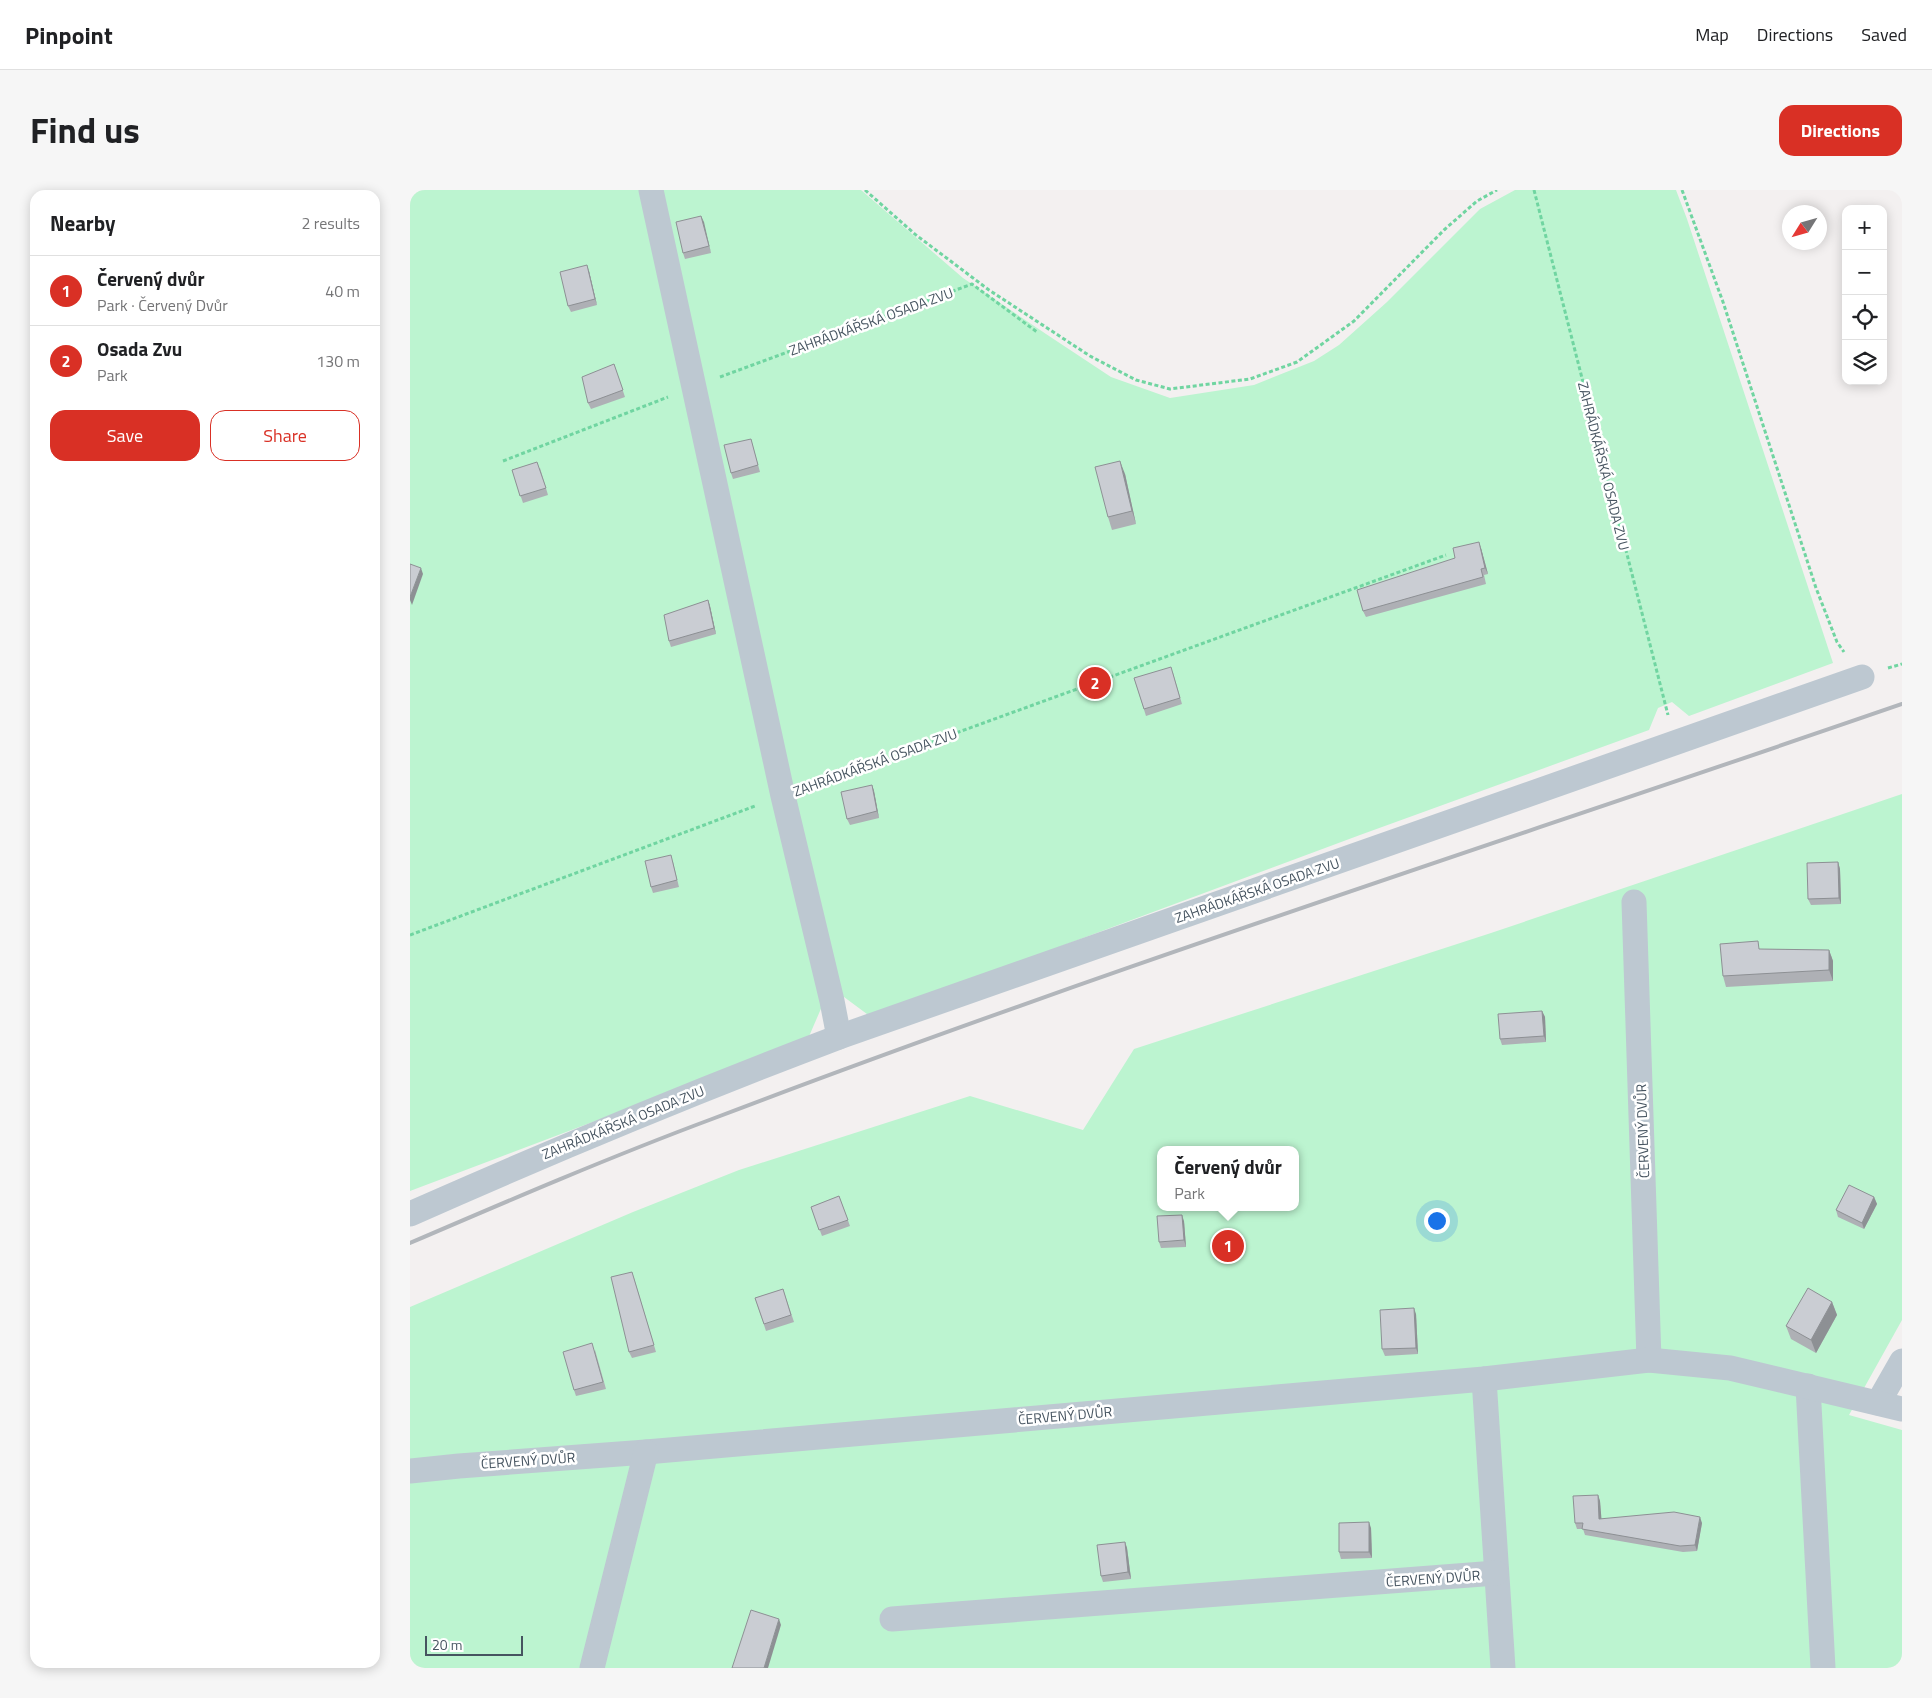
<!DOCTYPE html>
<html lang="en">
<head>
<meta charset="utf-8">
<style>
	body { margin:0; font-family:"Titillium Web",sans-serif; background:#f6f6f6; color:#202124 }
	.controls { position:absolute; right:15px; top:15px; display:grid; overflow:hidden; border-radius:10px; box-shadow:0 2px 12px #0003 }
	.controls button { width:45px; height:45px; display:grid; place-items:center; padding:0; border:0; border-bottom:1px solid #e0e0e0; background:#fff; color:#202124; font:25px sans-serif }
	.compass { position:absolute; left:1372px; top:15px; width:45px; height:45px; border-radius:50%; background:#fff; box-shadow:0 2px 12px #0003; rotate:233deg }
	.scale { position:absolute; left:15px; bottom:12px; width:98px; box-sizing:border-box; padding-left:5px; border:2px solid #465460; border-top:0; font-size:14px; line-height:18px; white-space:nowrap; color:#465460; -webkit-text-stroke:4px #fff; paint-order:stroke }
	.you { position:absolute; left:1026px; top:1030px; width:18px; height:18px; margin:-12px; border:4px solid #fff; border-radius:50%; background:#1a73e8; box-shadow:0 0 0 8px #1a73e833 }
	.badge { display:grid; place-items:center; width:32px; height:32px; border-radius:50%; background:#d93025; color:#fff; font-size:16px; font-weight:700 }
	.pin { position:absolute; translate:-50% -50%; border:2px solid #fff; box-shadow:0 1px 5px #0006 }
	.popup { position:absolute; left:747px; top:956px; width:142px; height:65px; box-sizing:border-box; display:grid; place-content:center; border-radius:10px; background:#fff; filter:drop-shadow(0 1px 4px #0005); font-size:16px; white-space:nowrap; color:#757577 }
	.popup b { font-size:19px; color:#202124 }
	.popup::after { content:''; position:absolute; left:50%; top:100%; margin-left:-10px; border:10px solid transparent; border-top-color:#fff }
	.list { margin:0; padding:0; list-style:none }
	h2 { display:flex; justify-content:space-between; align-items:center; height:65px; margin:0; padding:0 20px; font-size:21px }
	h2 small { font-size:16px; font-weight:400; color:#757577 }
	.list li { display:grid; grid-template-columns:32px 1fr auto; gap:15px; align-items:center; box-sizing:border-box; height:70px; padding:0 20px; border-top:1px solid #e0e0e0 }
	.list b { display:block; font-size:19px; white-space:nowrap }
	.list p { margin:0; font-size:16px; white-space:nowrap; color:#757577 }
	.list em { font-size:16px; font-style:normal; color:#757577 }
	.actions { display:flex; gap:10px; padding:15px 20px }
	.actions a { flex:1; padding:11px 0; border:1px solid #d93025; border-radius:15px; text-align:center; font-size:18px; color:#d93025 }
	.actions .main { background:#d93025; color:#fff }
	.icon { flex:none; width:28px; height:28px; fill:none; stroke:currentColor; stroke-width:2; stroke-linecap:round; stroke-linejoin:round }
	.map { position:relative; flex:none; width:1492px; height:1478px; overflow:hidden; border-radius:15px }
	header { display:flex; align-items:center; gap:30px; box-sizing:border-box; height:70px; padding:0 25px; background:#fff; border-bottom:1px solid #e0e0e0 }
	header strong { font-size:24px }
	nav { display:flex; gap:28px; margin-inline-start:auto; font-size:18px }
	.intro { display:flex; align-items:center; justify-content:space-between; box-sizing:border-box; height:120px; padding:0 30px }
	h1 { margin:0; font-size:35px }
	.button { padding:12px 22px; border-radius:15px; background:#d93025; color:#fff; font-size:18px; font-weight:700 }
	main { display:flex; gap:30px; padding:0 30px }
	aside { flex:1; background:#fff; border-radius:15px; box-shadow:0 2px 12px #0003 }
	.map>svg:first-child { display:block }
</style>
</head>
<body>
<header>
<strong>Pinpoint</strong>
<nav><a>Map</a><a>Directions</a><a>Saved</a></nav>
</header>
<div class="intro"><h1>Find us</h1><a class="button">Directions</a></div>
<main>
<aside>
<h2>Nearby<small>2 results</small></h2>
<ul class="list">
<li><span class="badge">1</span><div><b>Červený dvůr</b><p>Park · Červený Dvůr</p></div><em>40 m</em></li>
<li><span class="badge">2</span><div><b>Osada Zvu</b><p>Park</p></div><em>130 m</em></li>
</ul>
<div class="actions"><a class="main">Save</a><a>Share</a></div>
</aside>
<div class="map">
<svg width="1492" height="1478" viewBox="0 0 1492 1478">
	<rect width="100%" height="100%" fill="#f3f0f0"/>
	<g fill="#bcf4d0" fill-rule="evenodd">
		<path d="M0,0H451L553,88L636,144L701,187L760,208L844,195L904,171L929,155L977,112L1070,19L1105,0H1266L1277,29L1423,473L1279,526L1262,512L1248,518L1239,540L950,645L461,827L434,807L413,814L397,851L0,1001Z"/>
		<path d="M1492,604V1130L1439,1225L1492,1240V1478H0V1117L223,1022L329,980L560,906L673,940L724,859L1081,743ZM750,960H886V1017H750Z"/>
	</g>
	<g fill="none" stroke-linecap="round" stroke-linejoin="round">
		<g stroke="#70d5a1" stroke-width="3" stroke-dasharray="4 2.5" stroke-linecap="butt">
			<path d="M455,0L506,45L579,100L680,166L726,190L760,199L840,189L887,172L944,131L1034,40L1067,11L1087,0"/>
			<path d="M1124,0L1258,525"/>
			<path d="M1272,0L1313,112L1406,398L1427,452L1434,462"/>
			<path d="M310,187L562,94L627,142"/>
			<path d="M93,271L258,207"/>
			<path d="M1478,478L1492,474"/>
			<path d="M400,596L1036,365"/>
			<path d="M0,745L345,616"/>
		</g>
		<g stroke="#bdc8d1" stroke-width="25">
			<path d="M241,0L373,606L422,811L429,847"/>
			<path d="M1224,712L1239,1170"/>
			<path d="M0,1024C142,961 284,902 429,847L1452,487"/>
			<path d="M1074,1189L1093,1478"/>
			<path d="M1398,1196L1413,1478"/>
			<path d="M1468,1213L1492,1171"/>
			<path d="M0,1281L49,1276L236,1262L1074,1189L1239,1170L1320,1178L1492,1219"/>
			<path d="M482,1429L1086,1383"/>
			<path d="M182,1478L236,1262"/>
		</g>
		<path stroke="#b2b6bb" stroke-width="4" d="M0,1053C100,1010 200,967 302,929C695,779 1095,651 1492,514"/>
	</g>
	<g fill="#aeb0b5">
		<path d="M291,26L301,63L275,69L273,63Z"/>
		<path d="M179,81L187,115L161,122L158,116Z"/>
		<path d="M204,174L215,207L181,219L178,213Z"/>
		<path d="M341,249L350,282L323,289L321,283Z"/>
		<path d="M130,278L138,305L113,313L102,280Z"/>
		<path d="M715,284L726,334L702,340L698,327Z"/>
		<path d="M1071,358L1078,384L1074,385L1076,394L956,427L953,421L1045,368Z"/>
		<path d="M298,410L300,416L306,444L261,457L259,451Z"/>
		<path d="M763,483L772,514L736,526L724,488Z"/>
		<path d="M462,595L464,601L469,628L440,635L437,629Z"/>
		<path d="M263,672L269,697L243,703L241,697Z"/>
		<path d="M1428,672L1430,679L1431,714L1401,715L1398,709Z"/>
		<path d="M1351,759L1419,760L1423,771V791L1316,797L1313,786Z"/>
		<path d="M1132,821L1135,827L1136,852L1092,855L1090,849Z"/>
		<path d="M429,1006L440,1036L412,1046L401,1017Z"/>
		<path d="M1464,1007L1467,1014L1454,1039L1428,1027L1426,1020Z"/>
		<path d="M774,1031L776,1057L751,1058L749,1052Z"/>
		<path d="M224,1088L246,1162L222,1168L219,1162Z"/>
		<path d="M373,1099L384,1132L356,1141L345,1108Z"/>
		<path d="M1422,1112L1427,1125L1406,1163L1381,1149L1376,1136Z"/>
		<path d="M1006,1124L1008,1164L975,1166L972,1159Z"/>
		<path d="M185,1160L196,1199L166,1206L164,1200Z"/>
		<path d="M1188,1305L1190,1311L1191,1329L1292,1333L1287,1361L1273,1362L1175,1345L1173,1339H1167L1165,1333Z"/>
		<path d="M961,1338L962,1368L931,1369L929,1362Z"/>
		<path d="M715,1352L717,1358L721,1389L693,1392L691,1386Z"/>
	</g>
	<g fill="#8d9094">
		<path d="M291,26L294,32L301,63L299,56Z"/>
		<path d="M177,75L179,81L187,115L185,109Z"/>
		<path d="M710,271L715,284L726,334L722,321Z"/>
		<path d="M1069,352L1071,358L1078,384L1075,378Z"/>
		<path d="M11,378L13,384L2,415L0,410V407Z"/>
		<path d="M298,410L300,416L306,444L304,438Z"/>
		<path d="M462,595L464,601L469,628L467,621Z"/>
		<path d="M1428,672L1430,679L1431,714L1429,708Z"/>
		<path d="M1419,760L1423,771V791L1419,780Z"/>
		<path d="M1132,821L1135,827L1136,852L1134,846Z"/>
		<path d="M1464,1007L1467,1014L1454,1039L1452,1033Z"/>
		<path d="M772,1025L774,1031L776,1057L774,1050Z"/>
		<path d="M1422,1112L1427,1125L1406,1163L1401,1150Z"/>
		<path d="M1004,1118L1006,1124L1008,1164L1006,1158Z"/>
		<path d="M1188,1305L1190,1311L1192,1335L1189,1329Z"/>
		<path d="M1290,1327L1292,1333L1287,1361L1285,1355Z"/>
		<path d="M959,1332L961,1338L962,1368L959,1362Z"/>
		<path d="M715,1352L717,1358L721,1389L718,1382Z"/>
		<path d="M369,1429L371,1435L358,1478H354Z"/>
	</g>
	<g fill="#cacdd3" stroke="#8d9094">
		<path d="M291,26L299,56L273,63L266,32Z"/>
		<path d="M177,75L185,109L158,116L150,82Z"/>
		<path d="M204,174L213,200L178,213L172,187Z"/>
		<path d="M341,249L348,275L321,283L314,255Z"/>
		<path d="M710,271L722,321L698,327L685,277Z"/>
		<path d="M127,272L136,298L110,306L102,280Z"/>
		<path d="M1069,352L1075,378L1071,379L1073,387L953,421L947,400L1045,368L1043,358Z"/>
		<path d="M0,374L11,378L0,407Z"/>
		<path d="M298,410L304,438L259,451L254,425Z"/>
		<path d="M761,477L770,508L734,519L724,488Z"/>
		<path d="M462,595L467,621L437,629L431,602Z"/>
		<path d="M261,665L267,690L241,697L235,671Z"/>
		<path d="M1428,672L1429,708L1398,709L1397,673Z"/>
		<path d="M1348,751L1349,759L1419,760V780L1313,786L1310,754Z"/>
		<path d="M1132,821L1134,846L1090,849L1088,824Z"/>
		<path d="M1439,995L1464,1007L1452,1033L1426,1020Z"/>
		<path d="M429,1006L438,1030L409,1040L401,1017Z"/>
		<path d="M772,1025L774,1050L749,1052L747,1026Z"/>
		<path d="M222,1082L244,1155L219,1162L201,1087Z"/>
		<path d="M1398,1098L1422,1112L1401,1150L1376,1136Z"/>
		<path d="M373,1099L381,1125L354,1134L345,1108Z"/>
		<path d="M1004,1118L1006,1158L972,1159L970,1120Z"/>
		<path d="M182,1153L193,1192L164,1200L153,1162Z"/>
		<path d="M1188,1305L1189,1329L1264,1322L1290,1327L1285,1355L1270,1356L1172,1339L1173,1333H1165L1163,1306Z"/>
		<path d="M959,1332V1362H929V1333Z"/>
		<path d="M715,1352L718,1382L691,1386L687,1355Z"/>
		<path d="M341,1420L369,1429L354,1478H322Z"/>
	</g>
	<g text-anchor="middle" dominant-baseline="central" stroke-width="5" stroke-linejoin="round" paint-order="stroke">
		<g font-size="14" fill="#465460" stroke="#fff">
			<text transform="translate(461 131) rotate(-20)">ZAHRÁDKÁŘSKÁ OSADA ZVU</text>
			<text transform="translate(1194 276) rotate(76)">ZAHRÁDKÁŘSKÁ OSADA ZVU</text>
			<text transform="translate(465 572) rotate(-20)">ZAHRÁDKÁŘSKÁ OSADA ZVU</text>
			<text transform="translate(847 700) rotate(-19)">ZAHRÁDKÁŘSKÁ OSADA ZVU</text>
			<text transform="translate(213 932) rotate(-22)">ZAHRÁDKÁŘSKÁ OSADA ZVU</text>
			<text transform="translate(1232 941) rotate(-92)">ČERVENÝ DVŮR</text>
			<text transform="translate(655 1225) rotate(-5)">ČERVENÝ DVŮR</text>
			<text transform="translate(118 1270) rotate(-4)">ČERVENÝ DVŮR</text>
			<text transform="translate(1023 1388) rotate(-4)">ČERVENÝ DVŮR</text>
		</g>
	</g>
</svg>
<div class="controls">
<button>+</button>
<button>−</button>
<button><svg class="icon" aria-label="locate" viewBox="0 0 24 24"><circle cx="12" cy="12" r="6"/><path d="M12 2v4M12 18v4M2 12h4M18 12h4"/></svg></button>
<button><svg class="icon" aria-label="layers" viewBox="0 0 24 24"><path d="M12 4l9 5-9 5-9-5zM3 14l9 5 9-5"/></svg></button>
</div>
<svg class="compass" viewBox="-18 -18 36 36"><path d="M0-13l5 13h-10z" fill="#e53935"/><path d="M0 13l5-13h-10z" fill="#757577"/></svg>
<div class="scale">20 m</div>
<div class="you"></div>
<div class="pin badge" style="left:818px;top:1056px">1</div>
<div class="popup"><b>Červený dvůr</b>Park</div>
<div class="pin badge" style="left:685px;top:493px">2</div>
</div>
</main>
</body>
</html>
